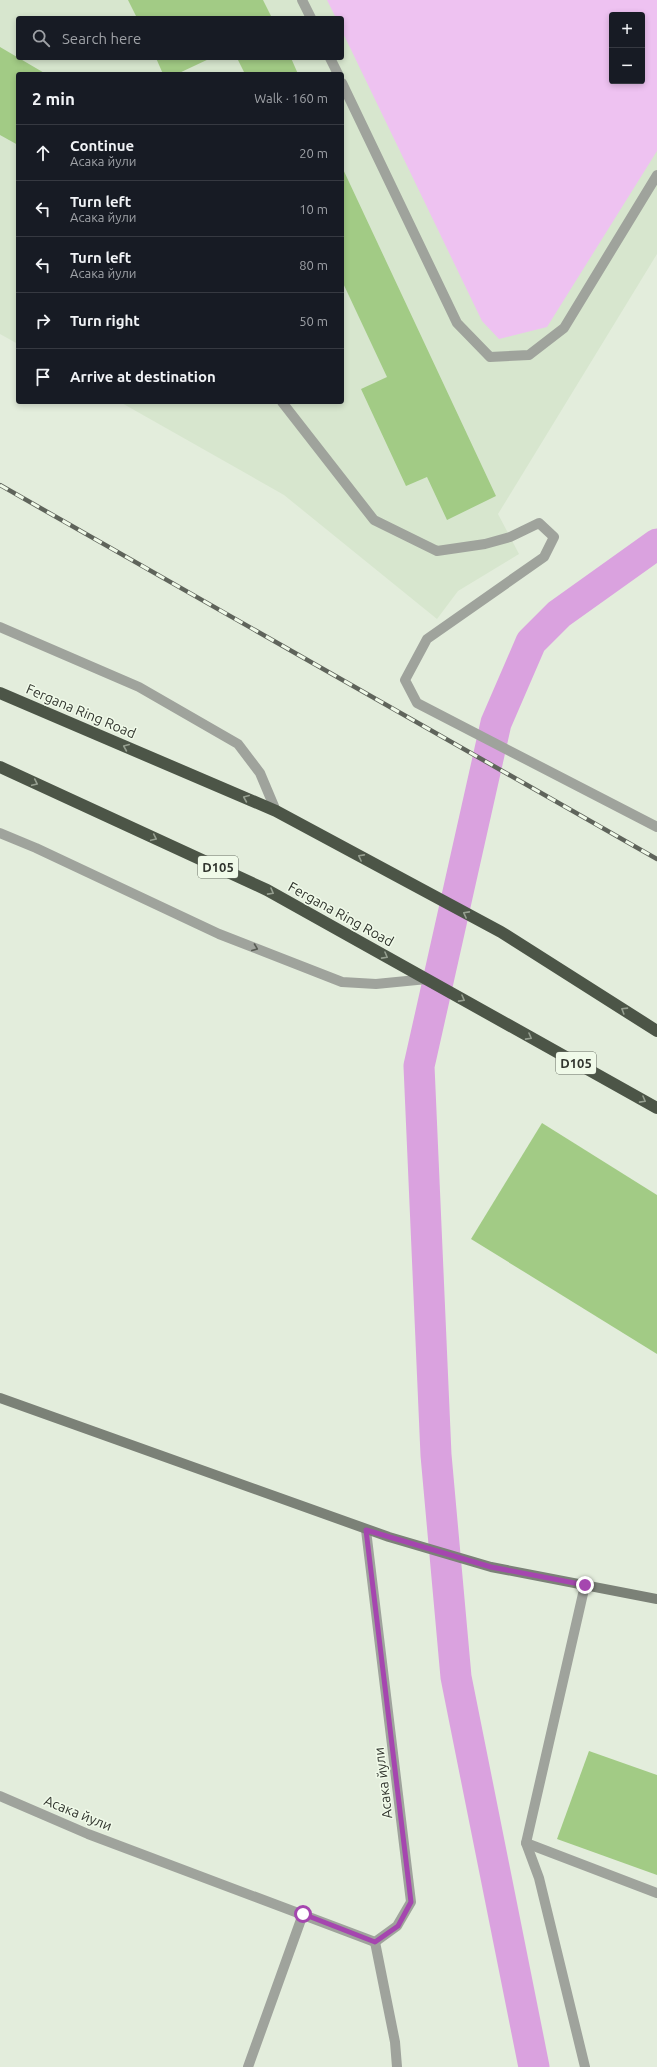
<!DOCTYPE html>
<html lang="en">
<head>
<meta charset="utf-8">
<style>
	body { margin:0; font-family:Ubuntu,sans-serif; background:#242831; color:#f1f3f6 }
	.controls { position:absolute; right:12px; top:12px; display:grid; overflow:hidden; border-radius:4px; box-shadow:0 2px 6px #0003 }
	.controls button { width:36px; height:36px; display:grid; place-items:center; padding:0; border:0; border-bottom:1px solid #363941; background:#171b24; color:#f1f3f6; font:20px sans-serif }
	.stop { position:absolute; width:12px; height:12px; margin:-9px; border:3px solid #a546af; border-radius:50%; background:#fff }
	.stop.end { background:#a546af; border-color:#fff; box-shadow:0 1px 4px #0008 }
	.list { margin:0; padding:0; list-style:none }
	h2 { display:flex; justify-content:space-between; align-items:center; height:52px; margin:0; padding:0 16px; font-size:17px }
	h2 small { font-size:13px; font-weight:400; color:#9ea1a6 }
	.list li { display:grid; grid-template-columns:26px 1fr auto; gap:12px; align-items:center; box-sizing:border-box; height:56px; padding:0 16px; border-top:1px solid #363941 }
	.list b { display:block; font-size:15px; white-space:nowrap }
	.list p { margin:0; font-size:13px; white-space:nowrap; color:#9ea1a6 }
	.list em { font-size:13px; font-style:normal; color:#9ea1a6 }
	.icon { flex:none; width:22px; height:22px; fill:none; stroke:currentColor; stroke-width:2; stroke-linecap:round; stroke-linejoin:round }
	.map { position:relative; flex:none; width:657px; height:2067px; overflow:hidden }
	.search { position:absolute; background:#171b24; box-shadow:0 2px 6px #0003; left:16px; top:16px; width:328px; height:44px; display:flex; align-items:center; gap:10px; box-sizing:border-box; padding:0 14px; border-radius:4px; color:#9ea1a6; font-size:15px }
	.panel { position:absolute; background:#171b24; box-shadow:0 2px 6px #0003; left:16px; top:72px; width:328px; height:332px; border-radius:4px }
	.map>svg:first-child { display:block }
</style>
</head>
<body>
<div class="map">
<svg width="657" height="2067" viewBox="0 0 657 2067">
	<rect width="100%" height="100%" fill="#e3eddc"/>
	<path fill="#d7e6ce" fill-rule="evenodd" d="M0,0H657V254L498,514L519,554L458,591L437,619L284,495L120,402H342V74H18V344L0,334ZM612,15H642V81H612ZM18,18H342V58H18Z"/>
	<path fill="#eec2f1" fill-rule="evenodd" d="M327,0H657V151L547,327L499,339L482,321L342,31V18H336ZM612,15H642V81H612Z"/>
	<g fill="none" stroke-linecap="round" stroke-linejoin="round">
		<path stroke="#daa2df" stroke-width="31" d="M534,2067L456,1677L436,1455L419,1066L496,723L531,642L559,614L657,544"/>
	</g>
	<g fill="#a2cb85">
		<path d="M128,0H263L272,18H137Z"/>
		<path d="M0,47L46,74H18V145L0,135Z"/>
		<path d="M156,58H211L177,74H163Z"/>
		<path d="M237,58H291L298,74H245Z"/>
		<path d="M342,167L496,496L447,520L427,477L406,486L361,389L387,377L342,281Z"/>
		<path d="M542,1123L657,1195V1354L471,1239Z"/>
		<path d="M589,1751L657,1775V1875L557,1839Z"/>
	</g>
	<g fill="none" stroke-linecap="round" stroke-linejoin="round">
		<g stroke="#9fa39c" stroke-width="10">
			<path d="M302,0L311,18"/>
			<path d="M330,58L338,74"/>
			<path d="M342,83L457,323L490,357L529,355L564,328L657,175"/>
			<path d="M282,402L374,520L437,551L485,544L510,537L539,523L554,537L544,557L427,639L405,680L417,703L657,827"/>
			<path d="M585,1585L526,1843L539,1878L585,2067"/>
			<path d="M526,1843L657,1893"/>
		</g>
		<g stroke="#9fa39c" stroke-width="10">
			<path d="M0,627L139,687L238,744L260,773L276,811"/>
			<path d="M0,833L36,848L219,934L342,982L376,984L427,979"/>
			<path d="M0,1796L88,1834L375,1942L397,1926L411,1902L366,1530"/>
			<path d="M375,1942L395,2042L397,2067"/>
			<path d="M248,2067L303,1914"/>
		</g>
		<path stroke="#7b8177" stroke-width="10" d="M0,1398L389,1537L491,1567L657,1599"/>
		<g stroke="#4c5547" stroke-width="12">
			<path d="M0,693L276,811L501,932L657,1031"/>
			<path d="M0,767L267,890L657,1108"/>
		</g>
		<defs>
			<path id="rail" d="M0,485L657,859"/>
		</defs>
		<use href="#rail" stroke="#5f645b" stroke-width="4.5"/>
		<use href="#rail" stroke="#f0fae9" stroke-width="3" stroke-dasharray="9" stroke-linecap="butt"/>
	</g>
	<defs><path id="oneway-chevron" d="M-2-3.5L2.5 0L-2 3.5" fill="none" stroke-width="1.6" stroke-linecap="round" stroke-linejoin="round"/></defs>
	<g stroke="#969f90">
		<use href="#oneway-chevron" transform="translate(126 747) rotate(-157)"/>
		<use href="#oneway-chevron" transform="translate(35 783) rotate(25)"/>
		<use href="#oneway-chevron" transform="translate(246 798) rotate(-157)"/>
		<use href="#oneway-chevron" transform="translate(154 838) rotate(25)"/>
		<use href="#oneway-chevron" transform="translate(361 857) rotate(-152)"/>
		<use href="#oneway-chevron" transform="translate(271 892) rotate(29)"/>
		<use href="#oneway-chevron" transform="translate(466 914) rotate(-152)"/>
		<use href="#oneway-chevron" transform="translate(385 956) rotate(29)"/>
		<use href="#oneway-chevron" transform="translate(462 999) rotate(29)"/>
		<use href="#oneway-chevron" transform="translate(624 1010) rotate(-148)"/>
		<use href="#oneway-chevron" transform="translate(529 1037) rotate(29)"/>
		<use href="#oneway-chevron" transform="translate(643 1100) rotate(29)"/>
	</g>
	<use stroke="#585c54" href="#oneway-chevron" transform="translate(255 948) rotate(22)"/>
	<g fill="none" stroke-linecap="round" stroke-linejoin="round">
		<path stroke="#a546af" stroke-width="5" d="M303,1914L375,1942L398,1926L411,1902L366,1530L491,1567L585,1585"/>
	</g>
	<g text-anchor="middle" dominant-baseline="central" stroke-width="3" stroke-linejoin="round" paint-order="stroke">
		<g fill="#f0fae9" stroke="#6a7066" stroke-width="1">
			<rect x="198" y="856" width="40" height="22" rx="3"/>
			<rect x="556" y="1052" width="40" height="22" rx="3"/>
		</g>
		<g font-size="13" font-weight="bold" fill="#31352e">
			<text x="218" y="867">D105</text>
			<text x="576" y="1063">D105</text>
		</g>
		<g font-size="14" fill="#31352e" stroke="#f0fae9">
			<text transform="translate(81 711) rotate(23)">Fergana Ring Road</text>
			<text transform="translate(341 914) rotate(29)">Fergana Ring Road</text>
			<text transform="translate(383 1783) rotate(-97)">Асака йули</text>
			<text transform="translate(78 1813) rotate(22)">Асака йули</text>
		</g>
	</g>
</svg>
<div class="controls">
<button>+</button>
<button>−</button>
</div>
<div class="stop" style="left:303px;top:1914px"></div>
<div class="stop end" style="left:585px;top:1585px"></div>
<div class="search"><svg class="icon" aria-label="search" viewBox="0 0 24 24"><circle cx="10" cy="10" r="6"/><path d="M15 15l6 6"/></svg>Search here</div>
<section class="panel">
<h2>2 min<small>Walk · 160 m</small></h2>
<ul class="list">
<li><svg class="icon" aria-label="ahead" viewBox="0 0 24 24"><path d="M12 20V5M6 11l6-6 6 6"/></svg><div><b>Continue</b><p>Асака йули</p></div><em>20 m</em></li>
<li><svg class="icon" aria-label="left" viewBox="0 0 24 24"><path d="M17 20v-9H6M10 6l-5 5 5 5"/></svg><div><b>Turn left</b><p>Асака йули</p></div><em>10 m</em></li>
<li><svg class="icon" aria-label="left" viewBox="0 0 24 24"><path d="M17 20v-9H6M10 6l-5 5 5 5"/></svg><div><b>Turn left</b><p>Асака йули</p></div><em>80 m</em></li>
<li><svg class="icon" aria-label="right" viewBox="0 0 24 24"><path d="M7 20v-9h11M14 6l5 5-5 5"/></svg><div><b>Turn right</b></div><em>50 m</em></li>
<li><svg class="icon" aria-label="arrive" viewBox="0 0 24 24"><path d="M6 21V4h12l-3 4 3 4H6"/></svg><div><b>Arrive at destination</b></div></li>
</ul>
</section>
</div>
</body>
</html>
